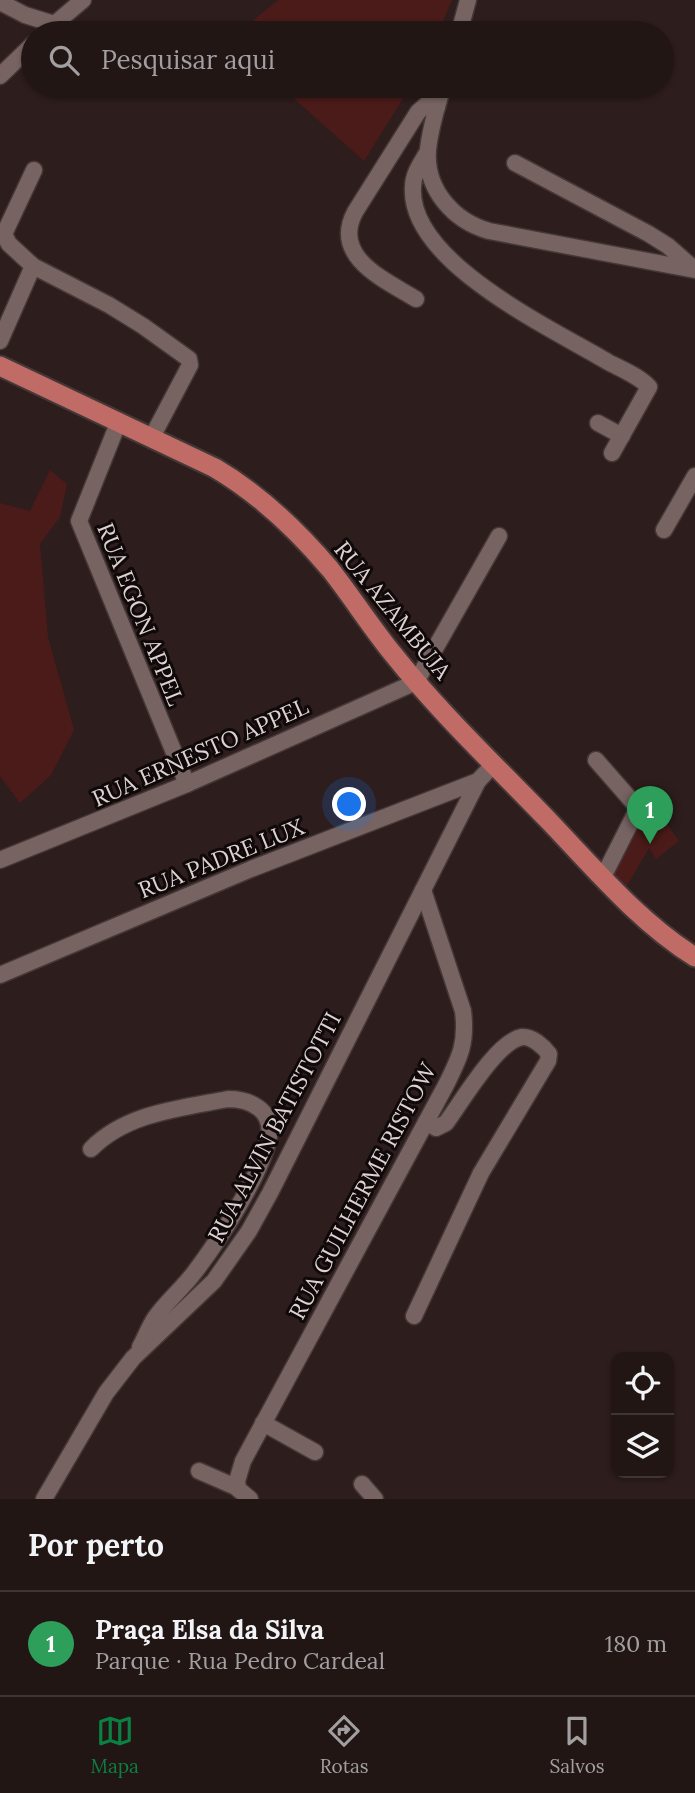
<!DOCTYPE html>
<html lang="pt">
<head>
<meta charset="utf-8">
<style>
	body { margin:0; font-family:Lora,serif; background:#2a1f1e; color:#f1f3f6 }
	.controls { position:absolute; right:21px; bottom:21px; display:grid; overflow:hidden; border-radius:14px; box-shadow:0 2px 5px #0004 }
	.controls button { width:63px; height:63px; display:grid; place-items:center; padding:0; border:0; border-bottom:2px solid #3f3534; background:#221615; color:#f1f3f6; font:35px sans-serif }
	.you { position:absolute; left:350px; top:805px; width:24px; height:24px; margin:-18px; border:5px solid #fff; border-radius:50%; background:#1a73e8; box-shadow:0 0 0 10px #1a73e833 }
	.badge { display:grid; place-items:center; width:46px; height:46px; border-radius:50%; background:#0b8043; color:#fff; font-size:23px; font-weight:700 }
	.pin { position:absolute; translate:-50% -58px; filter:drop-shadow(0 2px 4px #0008) }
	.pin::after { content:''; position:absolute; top:37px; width:24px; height:21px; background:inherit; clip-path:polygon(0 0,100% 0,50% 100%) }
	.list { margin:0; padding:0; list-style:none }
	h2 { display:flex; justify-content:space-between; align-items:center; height:91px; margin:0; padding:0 28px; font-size:30px }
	h2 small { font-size:23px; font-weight:400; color:#a29fa0 }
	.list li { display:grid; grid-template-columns:46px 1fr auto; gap:21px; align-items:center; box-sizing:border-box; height:105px; padding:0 28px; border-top:2px solid #3f3534 }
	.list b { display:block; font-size:26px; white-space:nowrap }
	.list p { margin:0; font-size:23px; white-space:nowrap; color:#a29fa0 }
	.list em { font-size:23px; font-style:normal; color:#a29fa0 }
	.icon { flex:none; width:38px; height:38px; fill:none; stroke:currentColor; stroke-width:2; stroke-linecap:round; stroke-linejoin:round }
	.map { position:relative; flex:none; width:695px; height:1499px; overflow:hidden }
	.search { position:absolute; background:#221615; box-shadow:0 2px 5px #0004; left:21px; right:21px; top:21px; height:77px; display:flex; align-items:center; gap:18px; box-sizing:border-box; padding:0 24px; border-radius:38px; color:#a29fa0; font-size:26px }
	.sheet { height:196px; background:#221615 }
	nav { display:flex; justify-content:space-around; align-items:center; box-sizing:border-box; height:98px; border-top:2px solid #3f3534; background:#221615; font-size:19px; color:#a29fa0 }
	nav a { display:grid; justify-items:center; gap:4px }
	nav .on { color:#0b8043 }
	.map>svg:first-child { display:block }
</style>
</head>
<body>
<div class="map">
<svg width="695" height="1499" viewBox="0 0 695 1499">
	<rect width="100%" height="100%" fill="#2d1d1c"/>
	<g fill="#4b1b19">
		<path d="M278,0H452L438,33H238Z"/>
		<path d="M280,86H411L364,161Z"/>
		<path d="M50,470L67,484L60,517L40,544L48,637L74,730L51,775L20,803L0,776V503L30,511Z"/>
		<path d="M651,802L679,841L656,859L649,848L625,889L611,872L638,817Z"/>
	</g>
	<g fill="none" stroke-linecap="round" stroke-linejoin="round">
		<defs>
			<g id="minor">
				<path d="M0,2L25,15L54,24"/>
				<path d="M44,33L83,0"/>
				<path d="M459,33L468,0"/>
				<path d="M0,76L33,44"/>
				<path d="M443,86C437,107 430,128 428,150C425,190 454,221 489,231L695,270"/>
				<path d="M427,153C421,163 413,174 413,187C408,262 553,329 608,362C621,369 639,376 649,387L612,453"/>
				<path d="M515,163L649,234L668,246L693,268"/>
				<path d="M34,170L4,234L9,244L33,266L109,305L143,326L189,359L190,365L152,437"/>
				<path d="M416,299C385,280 331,257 355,212L418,112L427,104L437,107"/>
				<path d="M0,341L33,266"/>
				<path d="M119,421L79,521L187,784"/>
				<path d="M598,423L622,436"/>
				<path d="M664,530L695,476"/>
				<path d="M596,760L638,808L603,877"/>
				<path d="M0,860L187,784L416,682L499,536"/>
				<path d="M0,975L251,869L478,781L494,764"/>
				<path d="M91,1149C126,1113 181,1108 228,1099C250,1099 273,1110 269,1136C263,1173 217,1243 194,1273C182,1289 166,1302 155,1318C149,1327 145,1338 140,1347"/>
				<path d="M414,1316L481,1173L548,1061L549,1054C544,1047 532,1036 522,1037C497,1041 461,1103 446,1123L436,1128L426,1122"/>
				<path d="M263,1423L315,1452"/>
				<path d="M199,1471L238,1488"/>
				<path d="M362,1484L375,1499"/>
				<path d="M44,1499L106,1393L133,1358L214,1281L249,1231L270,1193L478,781"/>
				<path d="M250,1499L238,1489L237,1481L243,1461L446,1085C460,1057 467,1043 463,1011L423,890"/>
			</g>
			<path id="major" d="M0,366L215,468C259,494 297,530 330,569C352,597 371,627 393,654C440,713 496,766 548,820C594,868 639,922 695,957"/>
		</defs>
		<use href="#minor" stroke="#443837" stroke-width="19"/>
		<use href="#major" stroke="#443837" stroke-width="23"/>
		<use href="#minor" stroke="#776462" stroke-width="16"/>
		<use href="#major" stroke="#c06b65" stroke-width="19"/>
	</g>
	<g text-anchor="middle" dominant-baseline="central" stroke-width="6" stroke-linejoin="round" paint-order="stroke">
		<g font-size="23" fill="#ddd2d1" stroke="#100909">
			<text transform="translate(393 610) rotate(51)">RUA AZAMBUJA</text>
			<text transform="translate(141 614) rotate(68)">RUA EGON APPEL</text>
			<text transform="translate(200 752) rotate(-24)">RUA ERNESTO APPEL</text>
			<text transform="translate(221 858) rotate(-22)">RUA PADRE LUX</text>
			<text transform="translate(274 1127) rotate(-62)">RUA ALVIN BATISTOTTI</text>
			<text transform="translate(362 1191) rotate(-62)">RUA GUILHERME RISTOW</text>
		</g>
	</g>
</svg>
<div class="controls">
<button><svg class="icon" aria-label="locate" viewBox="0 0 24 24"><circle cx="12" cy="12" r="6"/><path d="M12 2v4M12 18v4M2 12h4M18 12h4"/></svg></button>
<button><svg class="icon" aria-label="layers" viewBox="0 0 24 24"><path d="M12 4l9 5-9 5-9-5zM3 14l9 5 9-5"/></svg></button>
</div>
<div class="you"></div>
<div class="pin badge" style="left:650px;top:844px;background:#2e9e5b">1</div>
<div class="search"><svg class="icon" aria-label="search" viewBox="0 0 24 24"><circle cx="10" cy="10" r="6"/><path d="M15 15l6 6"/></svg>Pesquisar aqui</div>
</div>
<section class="sheet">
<h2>Por perto<small></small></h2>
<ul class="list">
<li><span class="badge" style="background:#2e9e5b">1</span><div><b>Praça Elsa da Silva</b><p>Parque · Rua Pedro Cardeal</p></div><em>180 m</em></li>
</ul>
</section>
<nav>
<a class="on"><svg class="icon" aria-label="map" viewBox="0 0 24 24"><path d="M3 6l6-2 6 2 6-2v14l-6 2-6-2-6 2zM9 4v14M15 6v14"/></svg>Mapa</a>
<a><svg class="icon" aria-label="directions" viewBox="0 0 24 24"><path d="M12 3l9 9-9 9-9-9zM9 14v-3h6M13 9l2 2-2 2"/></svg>Rotas</a>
<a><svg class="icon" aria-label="saved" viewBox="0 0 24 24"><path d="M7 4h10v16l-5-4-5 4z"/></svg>Salvos</a>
</nav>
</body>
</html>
